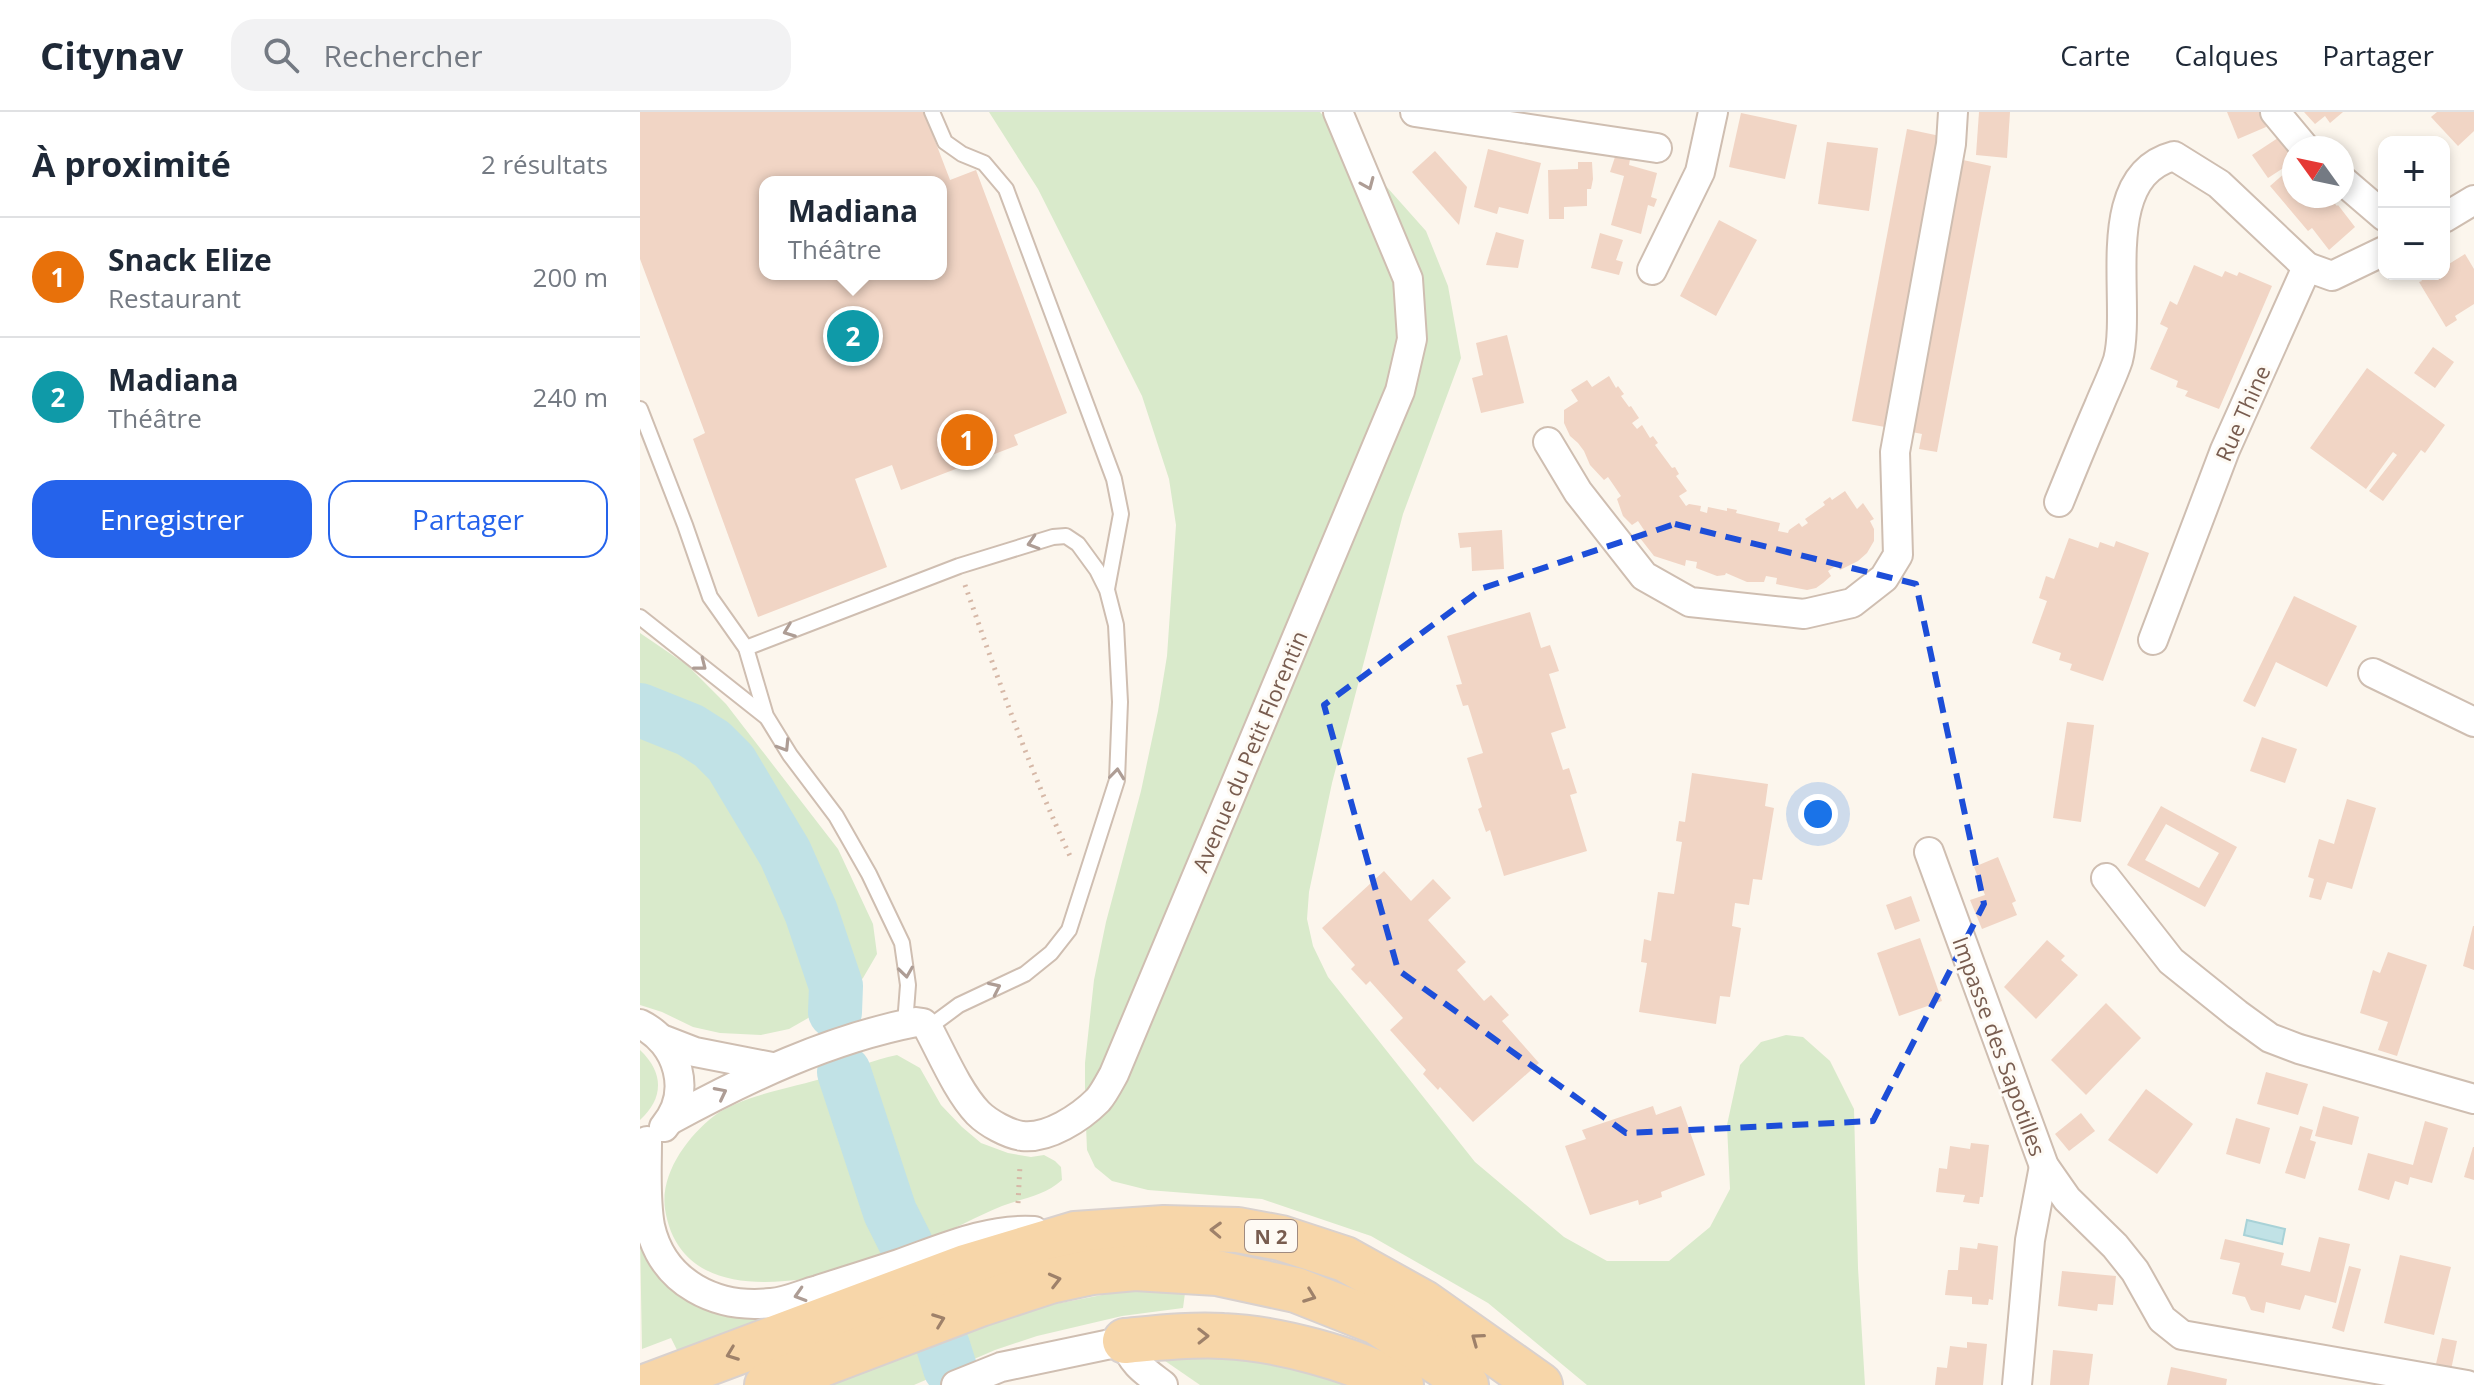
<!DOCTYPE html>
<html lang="fr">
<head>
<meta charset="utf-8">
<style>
	body { margin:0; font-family:"Open Sans",sans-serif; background:#f2f2f3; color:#1f2937 }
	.controls { position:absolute; right:24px; top:24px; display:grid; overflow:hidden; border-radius:16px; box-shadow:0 4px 12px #0003 }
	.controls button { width:72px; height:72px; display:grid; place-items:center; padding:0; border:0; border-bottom:2px solid #e0e1e3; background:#fff; color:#1f2937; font:40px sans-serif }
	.compass { position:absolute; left:1642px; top:24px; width:72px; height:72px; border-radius:50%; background:#fff; box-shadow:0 4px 12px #0003; rotate:303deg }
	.you { position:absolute; left:1178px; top:702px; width:28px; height:28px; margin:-20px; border:6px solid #fff; border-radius:50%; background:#1a73e8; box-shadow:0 0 0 12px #1a73e833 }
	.badge { display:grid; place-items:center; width:52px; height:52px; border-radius:50%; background:#2563eb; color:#fff; font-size:26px; font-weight:700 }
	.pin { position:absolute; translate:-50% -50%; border:4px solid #fff; box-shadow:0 2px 8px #0006 }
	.popup { position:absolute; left:119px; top:64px; width:188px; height:104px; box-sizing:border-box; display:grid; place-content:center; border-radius:16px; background:#fff; filter:drop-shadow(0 2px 6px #0005); font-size:26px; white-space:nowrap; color:#747a83 }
	.popup b { font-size:30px; color:#1f2937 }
	.popup::after { content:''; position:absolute; left:50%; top:100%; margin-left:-16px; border:16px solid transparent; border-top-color:#fff }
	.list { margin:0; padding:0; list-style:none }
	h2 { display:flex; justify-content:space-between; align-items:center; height:104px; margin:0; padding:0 32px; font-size:34px }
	h2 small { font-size:26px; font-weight:400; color:#747a83 }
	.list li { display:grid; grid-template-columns:52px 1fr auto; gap:24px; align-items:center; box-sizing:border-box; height:120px; padding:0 32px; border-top:2px solid #e0e1e3 }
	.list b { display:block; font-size:30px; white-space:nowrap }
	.list p { margin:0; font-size:26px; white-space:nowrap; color:#747a83 }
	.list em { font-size:26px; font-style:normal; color:#747a83 }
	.actions { display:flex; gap:16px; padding:24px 32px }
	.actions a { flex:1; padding:18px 0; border:2px solid #2563eb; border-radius:24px; text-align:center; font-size:28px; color:#2563eb }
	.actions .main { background:#2563eb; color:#fff }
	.icon { flex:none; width:44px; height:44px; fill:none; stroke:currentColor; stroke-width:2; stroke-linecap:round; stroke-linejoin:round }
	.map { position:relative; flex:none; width:1834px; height:1273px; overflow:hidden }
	header { display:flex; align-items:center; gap:48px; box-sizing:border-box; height:112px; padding:0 40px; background:#fff; border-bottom:2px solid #e0e1e3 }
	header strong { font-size:38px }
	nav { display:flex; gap:44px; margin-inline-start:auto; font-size:28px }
	.search { width:560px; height:72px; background:#f2f2f3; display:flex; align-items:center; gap:20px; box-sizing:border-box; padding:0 28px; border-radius:24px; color:#747a83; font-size:30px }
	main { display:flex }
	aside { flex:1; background:#fff }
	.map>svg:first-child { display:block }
</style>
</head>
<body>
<header>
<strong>Citynav</strong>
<div class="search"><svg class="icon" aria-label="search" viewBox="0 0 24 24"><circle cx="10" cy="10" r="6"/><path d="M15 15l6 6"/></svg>Rechercher</div>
<nav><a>Carte</a><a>Calques</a><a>Partager</a></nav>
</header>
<main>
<aside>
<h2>À proximité<small>2 résultats</small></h2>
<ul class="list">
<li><span class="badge" style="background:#e8710a">1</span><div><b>Snack Elize</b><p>Restaurant</p></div><em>200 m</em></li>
<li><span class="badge" style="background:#0f9aa8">2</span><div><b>Madiana</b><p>Théâtre</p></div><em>240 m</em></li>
</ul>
<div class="actions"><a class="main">Enregistrer</a><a>Partager</a></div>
</aside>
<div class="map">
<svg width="1834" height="1273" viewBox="0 0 1834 1273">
	<rect width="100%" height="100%" fill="#fcf6ed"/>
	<g fill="#d9eacb">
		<path d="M349,0H680L786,119L808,174L821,246L763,402L692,671L669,780L667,807L673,834L688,865L835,1050L924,1125L967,1149H1029L1070,1115L1090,1077L1087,1013L1100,953L1121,930L1146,923L1163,925L1190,949L1214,997L1218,1156L1225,1273H947L848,1191L731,1124L622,1087L508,1078L472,1069L455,1055L447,1038L445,989V951L454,868L466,810L501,679L518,599L527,544L536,413L529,367L502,284L398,77Z"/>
		<path d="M0,521L47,553L86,592L198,737L233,812L237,842L223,866L205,885L149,917L121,923L80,921L53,915L22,900L0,893Z"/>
		<path d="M0,938C24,961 24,986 0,1008Z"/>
		<path d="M257,943L280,956L301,993L322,1015L341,1031L368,1041L391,1045L404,1043L415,1049L421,1055L422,1068C404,1084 383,1086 362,1094C335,1105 311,1119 284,1129C250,1140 216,1154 181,1164C170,1167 157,1168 145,1169C89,1174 35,1161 25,1097C20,1062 47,1025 74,1004C100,984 155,975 188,965C210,958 233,948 257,943Z"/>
		<path d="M0,1125L7,1146L132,1202L38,1240L31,1226L2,1237Z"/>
		<path d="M488,1178L545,1181L543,1196L482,1204L397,1224L355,1238L274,1273H189L384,1198Z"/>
		<path d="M571,1240L669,1255L707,1273H560L515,1242Z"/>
	</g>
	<path fill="#c1e2e6" stroke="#a8d2d7" stroke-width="2" d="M1607,1108L1645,1117L1642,1132L1604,1123Z"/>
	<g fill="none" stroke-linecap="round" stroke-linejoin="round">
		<g stroke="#c1e2e6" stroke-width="54">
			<path d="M0,598L50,618L72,632L91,651L145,741L171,800L196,874L195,900"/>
			<path d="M204,960L250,1100L267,1134"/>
			<path d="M303,1234L310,1256"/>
		</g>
	</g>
	<g fill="#f1d5c5" fill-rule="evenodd">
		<path d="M0,0H284L310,68L336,58L427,301L374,323L378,333L261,378L252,353L215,367L247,455L118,505L53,327L65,321L0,147ZM125,70H301V162H125Z"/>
		<path d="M1339,0H1370L1367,46L1336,43Z"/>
		<path d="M1587,0H1622L1626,15L1598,27Z"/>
		<path d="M1664,0H1703L1690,11L1685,4L1675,12Z"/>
		<path d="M1797,0H1834V19L1818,34L1791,5Z"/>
		<path d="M1101,1L1157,13L1145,67L1089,55Z"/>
		<path d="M1267,17L1300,24L1245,315L1212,309Z"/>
		<path d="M1641,24L1654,42V49L1628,66L1612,43Z"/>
		<path d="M1187,30L1238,36L1229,99L1178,92Z"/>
		<path d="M848,37L901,51L888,102L859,95L857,102L834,95Z"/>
		<path d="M795,39L827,75L819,113L772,60Z"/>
		<path d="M977,39L991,42L989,53L1017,61L1011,85L1017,87L1014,95L1008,93L1001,122L971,113L984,64L970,60Z"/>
		<path d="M1323,48L1351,54L1297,340L1279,337L1282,322L1272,320Z"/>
		<path d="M938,50H952L953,67L951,77H947V94L924,95V107H909L908,58L938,57Z"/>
		<path d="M1654,53V84H1688L1697,94L1698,93L1715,115L1689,138L1672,116L1668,119L1630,74Z"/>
		<path d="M1079,108L1117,128L1076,204L1040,184Z"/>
		<path d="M856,120L884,128L878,156L846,153Z"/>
		<path d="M960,121L983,128L976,148L983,150L979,163L951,156Z"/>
		<path d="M1825,142L1834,157V192L1815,204L1817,208L1806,215L1779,170L1782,169L1778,162H1804V155Z"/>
		<path d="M1554,153L1582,165L1585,159L1597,164L1599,160L1632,174L1579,297L1545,284L1548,279L1536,275L1538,269L1510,257L1528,216L1520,212L1530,189L1537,193Z"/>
		<path d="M867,223L884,291L841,301L832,266L843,263L836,231Z"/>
		<path d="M1793,235L1814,250L1795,276L1774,261Z"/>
		<path d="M1727,256L1805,313L1785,341L1781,338L1743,389L1729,379L1757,343L1753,340L1726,377L1670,336Z"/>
		<path d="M969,264L976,276L978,274L984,282L981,284L989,295L991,294L999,306L992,311L997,317L1002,313L1010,326L1013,324L1018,331L1015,333L1032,356L1035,355L1039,362L1036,364L1047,379L1039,384L1046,394L1049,392L1061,394L1060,399L1067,401L1068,395L1087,399V396L1097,398L1096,401L1140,411L1138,419L1148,421L1149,418L1159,411L1162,415L1168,411L1165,407L1185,393L1183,390L1190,385L1192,388L1205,379L1217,397L1223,391L1234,407L1230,409L1234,417V429L1227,441L1218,449L1200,458L1197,453L1188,459L1191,464L1183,471L1176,476L1167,478L1136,472L1137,466L1126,464L1124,470H1107L1086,461L1085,463L1077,464L1056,456L1057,450L1046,448L1045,454L1014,444L1000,426L998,422L1004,418L998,409L992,413L983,404L977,387L981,384L968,365L964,368L950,353L944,339L938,331L930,324L924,311V298L938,289L931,278L947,268L952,275Z"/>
		<path d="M862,418L864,457L832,459L831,435L820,436L818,421Z"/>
		<path d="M1429,426L1458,436L1460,430L1474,435L1476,429L1509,441L1463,569L1430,558L1432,552L1419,548L1421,541L1392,531L1407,489L1399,486L1406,464L1414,467Z"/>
		<path d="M1654,484L1717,514L1687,575L1636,550L1615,595L1603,589Z"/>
		<path d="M890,500L901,536L910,533L919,559L909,562L926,616L911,621L923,658L929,656L937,681L930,683L947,739L864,764L850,718L846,720L838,697L842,695L827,646L843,641L828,593L823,594L816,573L822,572L807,524Z"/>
		<path d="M1427,610L1454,613L1441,710L1413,706Z"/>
		<path d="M1622,625L1657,637L1645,671L1610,659Z"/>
		<path d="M1052,661L1128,672L1125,694L1134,696L1122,768L1113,767L1109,793L1095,791L1092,814L1101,816L1090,885L1080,884L1076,912L999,900L1007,851L1001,850L1004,827L1011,829L1018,780L1034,782L1042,730L1036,729L1039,709L1045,710Z"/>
		<path d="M1707,687L1736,696L1712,777L1687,770L1681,788L1669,785L1674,767L1668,765L1679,727L1694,732Z"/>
		<path d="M1521,694L1597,735L1565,795L1487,753ZM1526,712L1579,741L1559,776L1505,748Z"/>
		<path d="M1358,745L1376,789L1372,791L1377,803L1342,817L1330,788L1345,783L1334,755Z"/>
		<path d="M744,759L771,789L793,767L811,786L788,808L826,850L817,858L844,889L851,883L869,903L862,909L899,951L833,1010L800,975L798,978L783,962L786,958L750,918L763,906L730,869L726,873L711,857L715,853L682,816Z"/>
		<path d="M1271,784L1280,809L1255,818L1246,793Z"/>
		<path d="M1833,814H1834V858L1823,854Z"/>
		<path d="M1280,826L1302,889L1259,904L1237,841Z"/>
		<path d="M1407,828L1425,844L1421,848L1438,863L1396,907L1364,875Z"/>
		<path d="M1748,840L1787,853L1757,944L1738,938L1748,910L1720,901L1733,858L1740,861Z"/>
		<path d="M1466,891L1501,926L1446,983L1411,948Z"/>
		<path d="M1626,960L1668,972L1658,1003L1617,992Z"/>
		<path d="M1506,977L1553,1012L1517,1062L1468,1028Z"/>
		<path d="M1013,994L1016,1003L1041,994L1065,1063L1021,1080L1022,1085L999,1093L998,1088L950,1103L925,1034L946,1027L942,1018Z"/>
		<path d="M1683,994L1719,1005L1712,1033L1675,1024Z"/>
		<path d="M1441,1001L1455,1019L1429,1039L1415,1022Z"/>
		<path d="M1596,1006L1630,1016L1620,1052L1586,1042Z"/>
		<path d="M1785,1009L1808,1016L1792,1071L1770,1065L1768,1073L1755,1069L1749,1088L1718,1078L1728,1041L1773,1053Z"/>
		<path d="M1660,1014L1673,1018L1670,1028L1676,1030L1665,1067L1645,1061Z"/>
		<path d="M1331,1031L1349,1033L1343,1085H1340L1339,1092L1323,1090L1325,1083L1296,1080L1299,1056L1307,1057L1310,1034L1330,1037Z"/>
		<path d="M1833,1035H1834V1068L1824,1065Z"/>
		<path d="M1679,1125L1710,1132L1696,1191L1665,1183L1660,1198L1626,1190L1624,1201L1611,1198L1605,1185L1592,1182L1600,1151L1580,1147L1585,1127L1644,1141L1641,1153L1670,1160Z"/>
		<path d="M1338,1131L1358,1134L1353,1188L1349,1187L1348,1193L1332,1192V1185L1305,1183L1308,1158H1318L1320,1135L1337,1137Z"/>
		<path d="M1760,1143L1811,1155L1794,1223L1744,1211Z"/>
		<path d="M1709,1154L1721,1157L1704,1220L1692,1216Z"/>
		<path d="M1422,1159L1476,1164L1473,1193L1458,1192L1457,1199L1418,1194Z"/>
		<path d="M1802,1226L1817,1229L1811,1258L1795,1256Z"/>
		<path d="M1327,1230L1347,1232L1343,1273H1295L1297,1255L1307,1256L1310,1234L1327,1236Z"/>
		<path d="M1413,1238L1453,1242L1449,1273H1410Z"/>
		<path d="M1531,1255L1587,1267L1586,1273H1527Z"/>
	</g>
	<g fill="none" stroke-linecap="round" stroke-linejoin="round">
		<defs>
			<g id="lane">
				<path d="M292,0L305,30L322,42L344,51L366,77L474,367L481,402L467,477"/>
				<path d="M0,297L45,413L70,485L106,536L126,604L150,643L196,704L229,762L262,831L268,873L265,912"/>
				<path d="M0,505L125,604"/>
				<path d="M106,536L319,454L413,425L426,424L438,432L457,458L467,478L476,513L480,590L477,668L429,818L411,841L385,862L319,893L288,916"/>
			</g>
			<g id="street">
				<path d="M775,0L1017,36"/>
				<path d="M1635,0L1665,36"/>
				<path d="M1702,68L1744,104"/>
				<path d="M1804,106L1834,88"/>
				<path d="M1012,158L1060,60L1073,0"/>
				<path d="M908,330L938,380L1004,464L1050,490L1164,502L1212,491L1244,466L1258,443L1255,340L1311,32L1313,0"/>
				<path d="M1419,390C1432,358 1445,326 1459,294C1465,279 1473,263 1478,248C1493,190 1455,65 1534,44L1579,72L1667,155"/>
				<path d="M1513,528L1585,338L1667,155L1692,164L1744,139"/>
				<path d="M1733,561L1834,610"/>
				<path d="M1289,740L1404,1054L1427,1087L1475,1134L1495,1159L1522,1207L1542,1223L1827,1273"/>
				<path d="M1466,766L1531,849L1597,902L1630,926L1659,937L1834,987"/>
				<path d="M0,912C39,931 53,981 24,1015"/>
				<path d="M24,928L55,940L132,955"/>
				<path d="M30,1008C107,966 189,927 276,910L283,911L288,916C302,942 318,980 338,1001C348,1011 368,1022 382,1024C408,1027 440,1006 458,988C464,981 469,971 474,962L760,279L772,227L768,167L698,0"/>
				<path d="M7,1029C7,1057 5,1087 10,1114C23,1172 77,1197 131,1191C147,1190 163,1182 178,1178C205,1169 232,1161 259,1152C302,1137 348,1116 394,1119"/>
				<path d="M316,1273L361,1255L485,1229C491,1251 506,1260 523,1273"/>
				<path d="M1377,1273L1390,1128L1404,1054"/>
			</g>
			<g id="primary">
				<path d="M485,1229C517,1226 551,1222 583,1224C636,1226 715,1247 761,1273"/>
				<path d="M10,1273L325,1155L435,1122L524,1116L598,1118L641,1126L705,1147L784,1191L900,1273"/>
				<path d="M127,1273L340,1192L410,1169L452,1160L495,1156L577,1161L656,1178L737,1210L804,1254L826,1273"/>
			</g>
		</defs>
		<use href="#lane" stroke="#cfbeb1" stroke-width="18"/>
		<use href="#street" stroke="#cfbeb1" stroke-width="32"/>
		<use href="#primary" stroke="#d9d1ce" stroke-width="48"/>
		<g stroke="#d6b8a7" stroke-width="5" stroke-dasharray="2 6" stroke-linecap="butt">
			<path d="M325,473C357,564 389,656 430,744"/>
			<path d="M378,1091L380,1053"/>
		</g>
		<use href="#lane" stroke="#fff" stroke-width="14"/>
		<use href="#street" stroke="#fff" stroke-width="28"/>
		<use href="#primary" stroke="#f7d6a9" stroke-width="44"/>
	</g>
	<defs><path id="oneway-chevron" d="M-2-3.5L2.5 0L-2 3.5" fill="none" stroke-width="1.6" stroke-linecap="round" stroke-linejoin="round" transform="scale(2)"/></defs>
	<g stroke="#ae9d95">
		<use href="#oneway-chevron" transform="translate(728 72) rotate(67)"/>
		<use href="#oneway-chevron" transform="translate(393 431) rotate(163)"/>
		<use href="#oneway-chevron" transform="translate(149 519) rotate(159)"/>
		<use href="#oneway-chevron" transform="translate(61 553) rotate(38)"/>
		<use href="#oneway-chevron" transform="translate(144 634) rotate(58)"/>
		<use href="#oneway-chevron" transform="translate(477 662) rotate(-84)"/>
		<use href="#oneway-chevron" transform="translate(266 860) rotate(82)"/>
		<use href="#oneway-chevron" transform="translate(355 876) rotate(-25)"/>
		<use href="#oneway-chevron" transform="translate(81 981) rotate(-27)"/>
		<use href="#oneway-chevron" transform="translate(160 1183) rotate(163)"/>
	</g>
	<g stroke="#9e816a">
		<use href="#oneway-chevron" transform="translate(576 1118) rotate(-178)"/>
		<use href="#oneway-chevron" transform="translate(415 1168) rotate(-14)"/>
		<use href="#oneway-chevron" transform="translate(670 1184) rotate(21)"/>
		<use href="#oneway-chevron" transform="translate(299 1208) rotate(-21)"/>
		<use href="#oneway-chevron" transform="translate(563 1224) rotate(-1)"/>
		<use href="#oneway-chevron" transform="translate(837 1227) rotate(-144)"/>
		<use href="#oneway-chevron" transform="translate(92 1242) rotate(159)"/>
	</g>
	<path fill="none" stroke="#1d4ed8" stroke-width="6" stroke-dasharray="16 10" stroke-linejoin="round" d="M1035,412L1276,472L1344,792L1233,1009L986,1021L758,858L684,593L843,476Z"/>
	<g text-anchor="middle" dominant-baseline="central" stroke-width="6" stroke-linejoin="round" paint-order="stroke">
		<rect fill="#fefaf4" stroke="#a08b80" stroke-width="2" x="605" y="1108" width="52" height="32" rx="6"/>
		<g font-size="20" font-weight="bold" fill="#785c4f">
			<text x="631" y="1124">N 2</text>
		</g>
		<g font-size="22" fill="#785c4f" stroke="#fefaf4">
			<text transform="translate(1602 301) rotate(-66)">Rue Thine</text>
			<text transform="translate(609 639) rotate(-67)">Avenue du Petit Florentin</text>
			<text transform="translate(1360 934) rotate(70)">Impasse des Sapotilles</text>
		</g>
	</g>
</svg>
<div class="controls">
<button>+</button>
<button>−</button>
</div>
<svg class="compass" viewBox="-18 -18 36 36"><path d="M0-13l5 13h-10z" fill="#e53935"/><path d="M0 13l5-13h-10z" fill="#747a83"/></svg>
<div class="you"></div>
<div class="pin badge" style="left:327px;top:328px;background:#e8710a">1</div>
<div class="pin badge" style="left:213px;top:224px;background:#0f9aa8">2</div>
<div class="popup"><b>Madiana</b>Théâtre</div>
</div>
</main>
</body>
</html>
